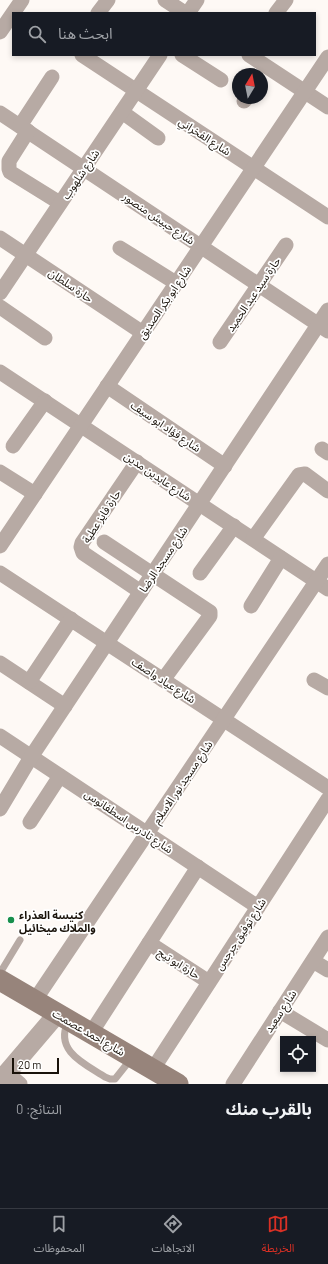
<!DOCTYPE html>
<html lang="ar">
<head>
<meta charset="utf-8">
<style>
	body { margin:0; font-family:Barlow,"Noto Sans Arabic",sans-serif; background:#20242c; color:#f1f3f6; direction:rtl }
	.controls { position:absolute; right:12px; bottom:12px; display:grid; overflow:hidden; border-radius:0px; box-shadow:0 2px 6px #0003 }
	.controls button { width:36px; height:36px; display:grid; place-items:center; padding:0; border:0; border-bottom:1px solid #363941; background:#171b24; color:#f1f3f6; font:20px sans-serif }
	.compass { position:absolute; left:232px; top:68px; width:36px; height:36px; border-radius:50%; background:#171b24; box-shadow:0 2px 6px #0003; rotate:10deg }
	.scale { position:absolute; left:12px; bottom:10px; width:47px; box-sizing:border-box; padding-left:4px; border:2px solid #19120a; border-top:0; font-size:11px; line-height:14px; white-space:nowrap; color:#19120a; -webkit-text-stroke:3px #fff; paint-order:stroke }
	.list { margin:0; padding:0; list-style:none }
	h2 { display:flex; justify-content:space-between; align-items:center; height:52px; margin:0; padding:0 16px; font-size:17px }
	h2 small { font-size:13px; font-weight:400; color:#9ea1a6 }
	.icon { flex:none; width:22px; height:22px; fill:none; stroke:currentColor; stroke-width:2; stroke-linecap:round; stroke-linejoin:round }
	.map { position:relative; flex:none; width:328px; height:1084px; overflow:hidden; direction:ltr }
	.search { position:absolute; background:#171b24; box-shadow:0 2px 6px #0003; left:12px; right:12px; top:12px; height:44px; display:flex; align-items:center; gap:10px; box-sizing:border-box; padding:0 14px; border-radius:0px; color:#9ea1a6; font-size:15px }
	.sheet { height:124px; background:#171b24 }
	nav { display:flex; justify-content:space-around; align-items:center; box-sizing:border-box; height:56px; border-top:1px solid #363941; background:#171b24; font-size:11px; color:#9ea1a6 }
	nav a { display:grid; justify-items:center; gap:2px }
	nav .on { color:#d93025 }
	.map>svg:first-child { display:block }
</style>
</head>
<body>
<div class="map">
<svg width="328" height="1084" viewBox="0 0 328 1084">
	<rect width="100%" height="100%" fill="#fef9f5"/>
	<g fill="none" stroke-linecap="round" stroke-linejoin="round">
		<g stroke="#b7aaa4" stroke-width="7">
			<path d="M0,973L20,940"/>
			<path d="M68,1022C54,1051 85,1064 105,1077L110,1079H115L131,1059"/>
		</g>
		<g stroke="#b7aaa4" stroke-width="15">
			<path d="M165,0L185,13"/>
			<path d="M98,13L108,0"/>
			<path d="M188,13L197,0"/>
			<path d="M276,13L286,0"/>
			<path d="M0,32L22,0"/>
			<path d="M82,55L328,217"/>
			<path d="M182,55L221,80"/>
			<path d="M249,55L328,107"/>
			<path d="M244,101L247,98"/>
			<path d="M122,112L158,138"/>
			<path d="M0,113L328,331"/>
			<path d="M20,126L52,77"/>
			<path d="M28,131L9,161V169L10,172L60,203"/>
			<path d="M0,238L143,333"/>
			<path d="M120,248L176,283"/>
			<path d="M0,293L160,55"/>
			<path d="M0,307L45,338"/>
			<path d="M220,342L286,245"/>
			<path d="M0,372L328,589"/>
			<path d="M107,386L225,466"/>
			<path d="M13,446L45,401"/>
			<path d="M322,449L328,453"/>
			<path d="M137,462L82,543L81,547L83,553L141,592"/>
			<path d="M0,472L35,494"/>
			<path d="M253,539L299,475L305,474L328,491"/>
			<path d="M104,542L210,612V616L163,680"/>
			<path d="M0,546L328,57"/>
			<path d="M0,573L328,788"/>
			<path d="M200,573L234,526"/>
			<path d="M251,606L281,558"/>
			<path d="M0,663L65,706"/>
			<path d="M314,680L328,688"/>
			<path d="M29,682L71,619"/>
			<path d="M0,736L258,907"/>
			<path d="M0,809L31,757L328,310"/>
			<path d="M30,822L60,776"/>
			<path d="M149,943L209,982"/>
			<path d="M313,961L328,970"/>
			<path d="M35,1000L328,564"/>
			<path d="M280,1011L328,1040"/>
			<path d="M91,1033L198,867"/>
			<path d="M153,1069L328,799"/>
			<path d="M7,1073L20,1084"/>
			<path d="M233,1084L328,937"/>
		</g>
		<path stroke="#b7aaa4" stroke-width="19" d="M0,1081L57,1014"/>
		<path stroke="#97847b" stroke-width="21" d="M0,980L178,1084"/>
	</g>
	<circle fill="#178f4b" stroke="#fff" stroke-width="1.5" cx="11" cy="920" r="4"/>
	<g text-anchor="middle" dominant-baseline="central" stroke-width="3.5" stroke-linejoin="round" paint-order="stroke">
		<g font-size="11" fill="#19120a" stroke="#fff">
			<text transform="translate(205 136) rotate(33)">شارع الفخراني</text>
			<text transform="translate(80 174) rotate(-56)">شارع شلهوب</text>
			<text transform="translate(159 218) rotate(34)">شارع حبيش منصور</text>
			<text transform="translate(71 285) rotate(34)">حارة سلطان</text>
			<text transform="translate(253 294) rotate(-56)">حارة سيد عبد الحميد</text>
			<text transform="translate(164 302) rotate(-56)">شارع ابو بكر الصديق</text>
			<text transform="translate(166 426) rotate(34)">شارع فؤاد ابو سيف</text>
			<text transform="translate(158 476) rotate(34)">شارع عابدين مدين</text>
			<text transform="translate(101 516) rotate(-57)">حارة فايز عطية</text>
			<text transform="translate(163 559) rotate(-56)">شارع مسجد الرضا</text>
			<text transform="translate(164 680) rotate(33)">شارع عياد واصف</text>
			<text transform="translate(182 782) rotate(-56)">شارع مسجد نور الاسلام</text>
			<text transform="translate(129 821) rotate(34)">شارع تادرس اسطفانوس</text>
			<text transform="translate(240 934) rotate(-57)">شارع توفيق جرجس</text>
			<text transform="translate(179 963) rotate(32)">حارة ابو تيج</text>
			<text transform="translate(280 1011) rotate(-57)">شارع سعيد</text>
			<text transform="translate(89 1032) rotate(30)">شارع احمد عصمت</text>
		</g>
		<g font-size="11" font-weight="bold" fill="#19120a" stroke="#fff" text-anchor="start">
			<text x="19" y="914">كنيسة العذراء<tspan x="19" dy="13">والملاك ميخائيل</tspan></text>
		</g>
	</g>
</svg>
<div class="controls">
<button><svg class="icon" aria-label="locate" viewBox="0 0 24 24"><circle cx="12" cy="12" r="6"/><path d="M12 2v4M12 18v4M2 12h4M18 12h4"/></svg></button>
</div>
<svg class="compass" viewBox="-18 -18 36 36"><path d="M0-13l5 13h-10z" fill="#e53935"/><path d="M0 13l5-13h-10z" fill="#9ea1a6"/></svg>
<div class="scale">20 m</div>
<div class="search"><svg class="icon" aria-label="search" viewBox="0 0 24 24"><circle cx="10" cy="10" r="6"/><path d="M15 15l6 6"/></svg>ابحث هنا</div>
</div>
<section class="sheet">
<h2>بالقرب منك<small>النتائج: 0</small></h2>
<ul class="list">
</ul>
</section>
<nav>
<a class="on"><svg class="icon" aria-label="map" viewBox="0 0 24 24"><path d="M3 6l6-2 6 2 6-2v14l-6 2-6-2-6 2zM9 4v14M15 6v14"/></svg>الخريطة</a>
<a><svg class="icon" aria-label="directions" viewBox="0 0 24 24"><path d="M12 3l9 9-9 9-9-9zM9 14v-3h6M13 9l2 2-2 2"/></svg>الاتجاهات</a>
<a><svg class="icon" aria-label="saved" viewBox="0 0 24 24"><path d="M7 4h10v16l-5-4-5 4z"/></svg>المحفوظات</a>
</nav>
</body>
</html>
